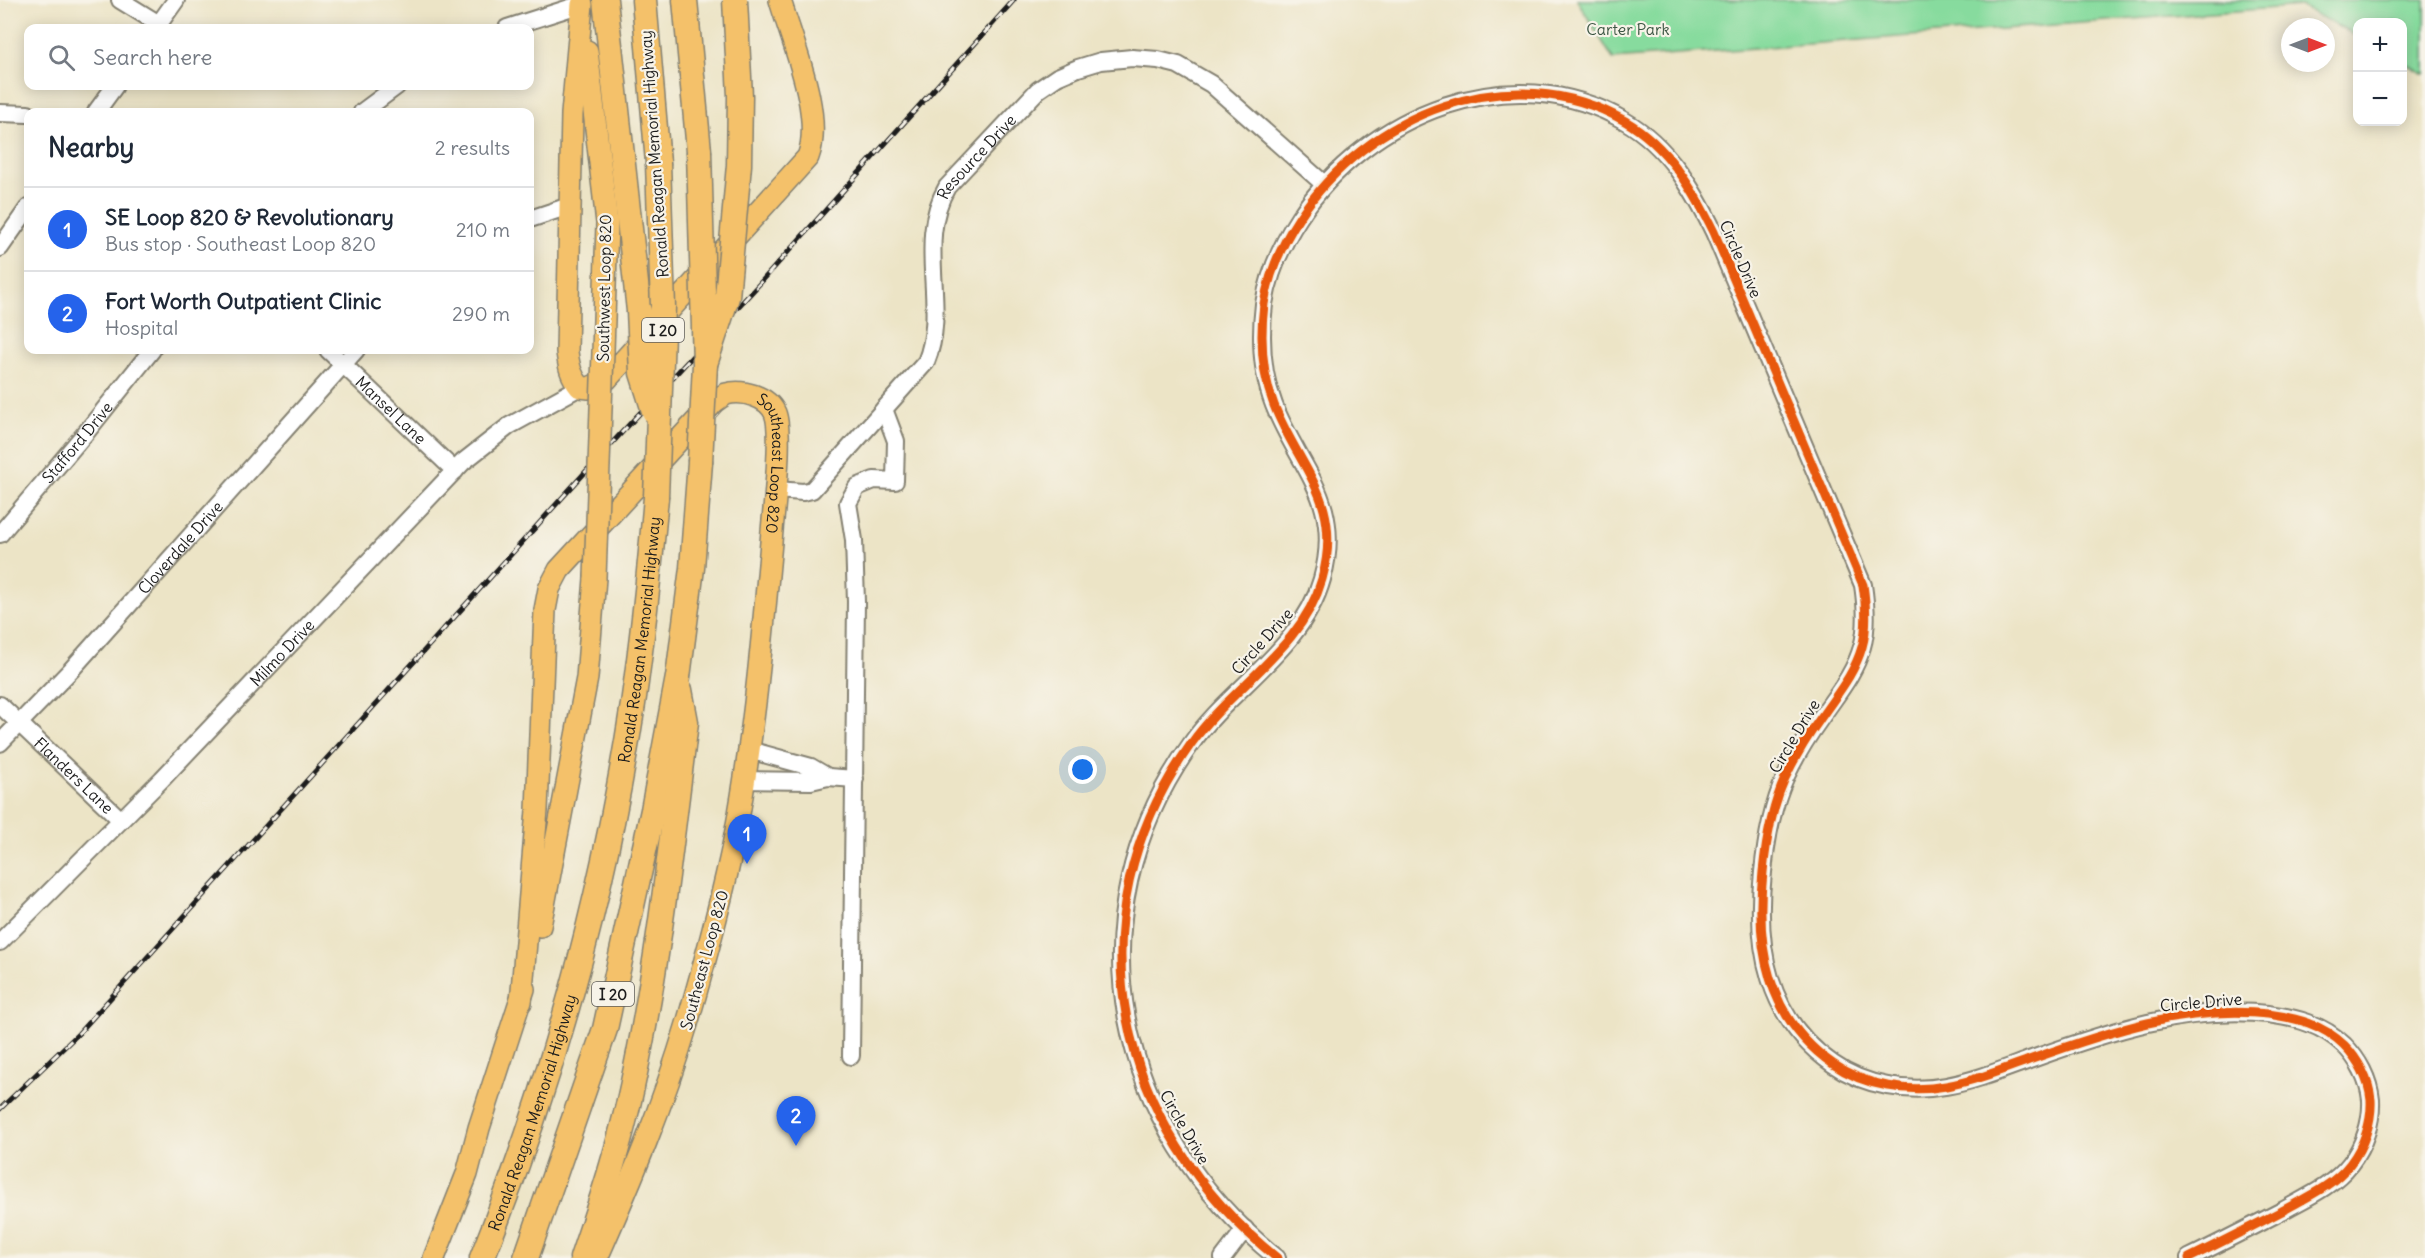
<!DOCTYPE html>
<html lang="en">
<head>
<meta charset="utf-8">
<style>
	body { margin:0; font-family:Delius,sans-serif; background:#f6f6f7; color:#1f2937 }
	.controls { position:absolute; right:18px; top:18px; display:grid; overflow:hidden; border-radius:12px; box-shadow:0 3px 15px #0003 }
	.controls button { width:54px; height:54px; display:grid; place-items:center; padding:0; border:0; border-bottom:2px solid #e0e1e3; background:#fff; color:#1f2937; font:30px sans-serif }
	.compass { position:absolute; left:2281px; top:18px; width:54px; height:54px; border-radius:50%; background:#fff; box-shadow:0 3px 15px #0003; rotate:90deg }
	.you { position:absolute; left:1083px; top:770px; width:21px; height:21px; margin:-15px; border:4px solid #fff; border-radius:50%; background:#1a73e8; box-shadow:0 0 0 9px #1a73e833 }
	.badge { display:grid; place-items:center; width:39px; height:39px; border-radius:50%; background:#2563eb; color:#fff; font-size:20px; font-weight:700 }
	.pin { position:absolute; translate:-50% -50px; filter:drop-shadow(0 2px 3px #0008) }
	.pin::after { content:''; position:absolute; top:32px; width:21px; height:18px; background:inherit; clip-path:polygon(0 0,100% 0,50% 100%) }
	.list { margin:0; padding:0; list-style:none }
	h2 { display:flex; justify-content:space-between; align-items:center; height:78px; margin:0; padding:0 24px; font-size:26px }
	h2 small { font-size:20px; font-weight:400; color:#747a83 }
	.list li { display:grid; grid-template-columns:39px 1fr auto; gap:18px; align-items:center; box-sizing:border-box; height:84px; padding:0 24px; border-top:2px solid #e0e1e3 }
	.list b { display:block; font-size:22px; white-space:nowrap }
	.list p { margin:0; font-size:20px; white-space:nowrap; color:#747a83 }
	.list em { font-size:20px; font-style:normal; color:#747a83 }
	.icon { flex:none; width:33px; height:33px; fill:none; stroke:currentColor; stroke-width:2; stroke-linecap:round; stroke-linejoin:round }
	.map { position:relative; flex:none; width:2425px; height:1258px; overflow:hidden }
	.search { position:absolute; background:#fff; box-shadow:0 3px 15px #0003; left:24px; top:24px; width:510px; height:66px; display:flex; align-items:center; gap:15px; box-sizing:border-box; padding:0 21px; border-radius:12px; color:#747a83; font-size:22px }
	.panel { position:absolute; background:#fff; box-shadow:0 3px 15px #0003; left:24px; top:108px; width:510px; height:246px; border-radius:12px }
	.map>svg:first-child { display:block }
</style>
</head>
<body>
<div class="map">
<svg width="2425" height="1258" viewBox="0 0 2425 1258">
	<rect width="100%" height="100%" fill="#f7f3e8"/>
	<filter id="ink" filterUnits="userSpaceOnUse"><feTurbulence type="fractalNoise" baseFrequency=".0167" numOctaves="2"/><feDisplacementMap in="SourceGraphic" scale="12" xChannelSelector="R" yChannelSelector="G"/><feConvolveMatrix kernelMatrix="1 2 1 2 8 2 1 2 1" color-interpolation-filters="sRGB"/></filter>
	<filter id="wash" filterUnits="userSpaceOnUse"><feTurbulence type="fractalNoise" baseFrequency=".008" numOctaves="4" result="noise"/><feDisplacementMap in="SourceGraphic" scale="24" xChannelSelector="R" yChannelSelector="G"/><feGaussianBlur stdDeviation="1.35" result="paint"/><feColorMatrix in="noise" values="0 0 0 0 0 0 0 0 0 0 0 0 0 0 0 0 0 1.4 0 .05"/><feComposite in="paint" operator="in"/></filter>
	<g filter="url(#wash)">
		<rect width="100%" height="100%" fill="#ece4c6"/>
		<path fill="#87db9e" stroke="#527c5d" stroke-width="1.5" d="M1577,0H2425V74L2403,62L2402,22H2358L2357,37L2301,6L1613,59Z"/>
	</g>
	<g filter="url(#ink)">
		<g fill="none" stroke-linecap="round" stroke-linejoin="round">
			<defs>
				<g id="minor">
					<path d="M120,0L159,24"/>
					<path d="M156,28L176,0"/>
					<path d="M507,28L582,4"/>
					<path d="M96,112L115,86"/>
					<path d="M362,112L397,86"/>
					<path d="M0,113L28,114"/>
					<path d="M530,219L569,206"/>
					<path d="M0,248L28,208"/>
					<path id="s1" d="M328,350L455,471"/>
					<path id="s2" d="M776,490L803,492L812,490L926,362C949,307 915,242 947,187L1038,90L1057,77L1078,68L1101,61L1132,58L1158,60L1178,65L1211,84L1324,184"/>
					<path id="s3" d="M0,534L88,430L152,350"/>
					<path id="s4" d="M0,705L121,820"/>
					<path id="s5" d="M0,743L71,670L356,350"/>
					<path d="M749,750L811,767L828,777"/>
					<path d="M744,780L811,781L828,777L855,779"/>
					<path id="s6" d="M0,942L162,779L463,462L509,426L580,387"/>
					<path d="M851,1056L856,602L854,540L848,503L857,487L874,480L895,481L896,441L884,409"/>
					<path d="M1223,1258L1245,1229"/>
					<path d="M1277,1258C1115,1128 1067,919 1191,744C1230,688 1303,648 1322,579C1344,501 1299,469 1274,405C1262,374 1260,337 1264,304C1269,273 1282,244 1299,218C1366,115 1511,54 1625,121C1668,146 1693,189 1714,232L1863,585C1866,605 1868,627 1862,647C1854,675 1836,695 1820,719C1807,737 1795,757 1785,778C1772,807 1766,841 1763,872C1755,947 1767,1018 1833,1064C1864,1086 1908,1093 1946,1086C1975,1081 2004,1069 2032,1059C2107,1032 2187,1005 2268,1014C2297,1018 2322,1024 2344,1045C2358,1059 2369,1079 2371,1100C2372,1122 2364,1146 2350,1164C2333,1186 2305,1198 2282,1211C2251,1227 2220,1243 2189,1258"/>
				</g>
				<g id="major">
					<path d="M582,4L572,114L567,352C569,367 571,376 580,387L589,388L606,380L808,157C824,115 792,42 780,0"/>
					<path d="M587,51L607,223L603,352"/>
					<path d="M540,926L587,678L595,578"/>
					<path id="s7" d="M521,1002L537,810L545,610L549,589L559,570L714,402C717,400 722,396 726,394C743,389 768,397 775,413C783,432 774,507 772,531C763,633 754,735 735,836C722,900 705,962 687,1024C663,1105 631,1181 597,1258"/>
					<path d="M434,1258L467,1174L479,1128L524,989"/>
				</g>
				<g id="highway">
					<path d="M605,0L639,311"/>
					<path d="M644,0L658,163"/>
					<path d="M685,0L699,151"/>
					<path id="s8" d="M482,1258C553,1080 604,893 633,704C643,635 650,566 656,497"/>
					<path d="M526,1258L605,1029L653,810L678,677L692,568L700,462"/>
					<path d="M582,1258C601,1202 620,1145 632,1087C658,967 671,844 686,722L680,690"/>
				</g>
			</defs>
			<use href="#minor" stroke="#848071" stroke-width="20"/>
			<use href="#major" stroke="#848071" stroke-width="24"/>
			<use href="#highway" stroke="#848071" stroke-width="27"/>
			<use href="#minor" stroke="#fff" stroke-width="16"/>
			<use href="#major" stroke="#f4c16a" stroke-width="21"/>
			<use href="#highway" stroke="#f4c16a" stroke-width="24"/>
			<defs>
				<path id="rail" d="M0,1109L78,1034L589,468L762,281L1014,0"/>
			</defs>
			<use href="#rail" stroke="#1c1c1c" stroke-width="5"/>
			<use href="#rail" stroke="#f7f3e8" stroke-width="3" stroke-dasharray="9" stroke-linecap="butt"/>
			<defs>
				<path id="major-bridge" d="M595,578L603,352"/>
				<g id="highway-bridge">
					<path d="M699,151L705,364L700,462"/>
					<path d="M639,311L642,373L654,411"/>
					<path d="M705,364L727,297L739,165L740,96L735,0"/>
					<path d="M656,497L663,307L658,163"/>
				</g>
			</defs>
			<use href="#major-bridge" stroke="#848071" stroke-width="24" stroke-linecap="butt"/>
			<use href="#highway-bridge" stroke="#848071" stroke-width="27" stroke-linecap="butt"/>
			<use href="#major-bridge" stroke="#f4c16a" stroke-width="21"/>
			<use href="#highway-bridge" stroke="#f4c16a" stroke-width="24"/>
			<defs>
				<path id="cycleway" d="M1277,1258C1115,1128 1067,919 1191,744C1230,688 1303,648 1322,579C1344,501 1299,469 1274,405C1262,374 1260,337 1264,304C1269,273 1282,244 1299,218C1366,115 1511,54 1625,121C1668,146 1693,189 1714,232L1863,585C1866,605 1868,627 1862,647C1854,675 1836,695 1820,719C1807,737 1795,757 1785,778C1772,807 1766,841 1763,872C1755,947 1767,1018 1833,1064C1864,1086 1908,1093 1946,1086C1975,1081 2004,1069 2032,1059C2107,1032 2187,1005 2268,1014C2297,1018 2322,1024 2344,1045C2358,1059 2369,1079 2371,1100C2372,1122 2364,1146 2350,1164C2333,1186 2305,1198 2282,1211C2251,1227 2220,1243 2189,1258"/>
			</defs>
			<use href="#cycleway" stroke="#f7f3e8" stroke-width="13"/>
			<use href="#cycleway" stroke="#e8590c" stroke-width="9"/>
		</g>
	</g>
	<g text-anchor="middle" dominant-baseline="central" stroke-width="4.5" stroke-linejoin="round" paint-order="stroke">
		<g fill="#f7f3e8" stroke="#5e5c59" stroke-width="1.5">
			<rect x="642" y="318" width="42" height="24" rx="4.5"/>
			<rect x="592" y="982" width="42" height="24" rx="4.5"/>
		</g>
		<g font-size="15" font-weight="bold" fill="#1c1c1c">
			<text x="663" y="330">I 20</text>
			<text x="613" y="994">I 20</text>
		</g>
		<g font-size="16" fill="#3c5543" stroke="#f7f3e8">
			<text x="1628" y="29">Carter Park</text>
		</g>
		<g font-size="16" fill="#1c1c1c" stroke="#f7f3e8">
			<text transform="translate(654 154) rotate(-94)">Ronald Reagan Memorial Highway</text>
			<text stroke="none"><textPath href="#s2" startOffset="428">Resource Drive</textPath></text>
			<text transform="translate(1741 259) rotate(67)">Circle Drive</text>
			<text transform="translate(604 288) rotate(-89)">Southwest Loop 820</text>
			<text stroke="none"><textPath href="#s1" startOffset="87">Mansel Lane</textPath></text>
			<text stroke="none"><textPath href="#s3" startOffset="120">Stafford Drive</textPath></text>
			<text stroke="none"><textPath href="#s7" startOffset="784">Southeast Loop 820</textPath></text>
			<text stroke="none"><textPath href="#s5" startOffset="266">Cloverdale Drive</textPath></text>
			<text stroke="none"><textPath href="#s8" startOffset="640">Ronald Reagan Memorial Highway</textPath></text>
			<text transform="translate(1262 641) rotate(-48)">Circle Drive</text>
			<text stroke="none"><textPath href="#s6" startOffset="404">Milmo Drive</textPath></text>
			<text transform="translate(1794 736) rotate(-59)">Circle Drive</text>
			<text stroke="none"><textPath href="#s4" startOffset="102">Flanders Lane</textPath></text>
			<text transform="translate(704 960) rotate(-75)">Southeast Loop 820</text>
			<text transform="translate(2201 1002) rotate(-5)">Circle Drive</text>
			<text stroke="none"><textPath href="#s8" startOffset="154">Ronald Reagan Memorial Highway</textPath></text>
			<text transform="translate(1185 1127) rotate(60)">Circle Drive</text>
		</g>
	</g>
</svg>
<div class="controls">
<button>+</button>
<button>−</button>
</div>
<svg class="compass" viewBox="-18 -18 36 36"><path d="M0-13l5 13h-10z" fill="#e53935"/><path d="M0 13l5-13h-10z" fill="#747a83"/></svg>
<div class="you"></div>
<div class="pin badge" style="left:747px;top:864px">1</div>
<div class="pin badge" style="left:796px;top:1146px">2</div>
<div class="search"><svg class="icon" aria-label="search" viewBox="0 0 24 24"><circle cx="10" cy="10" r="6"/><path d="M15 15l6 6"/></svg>Search here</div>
<section class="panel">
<h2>Nearby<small>2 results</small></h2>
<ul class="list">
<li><span class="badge">1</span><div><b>SE Loop 820 &amp; Revolutionary</b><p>Bus stop · Southeast Loop 820</p></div><em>210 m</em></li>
<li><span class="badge">2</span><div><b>Fort Worth Outpatient Clinic</b><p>Hospital</p></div><em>290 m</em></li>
</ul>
</section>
</div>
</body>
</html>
